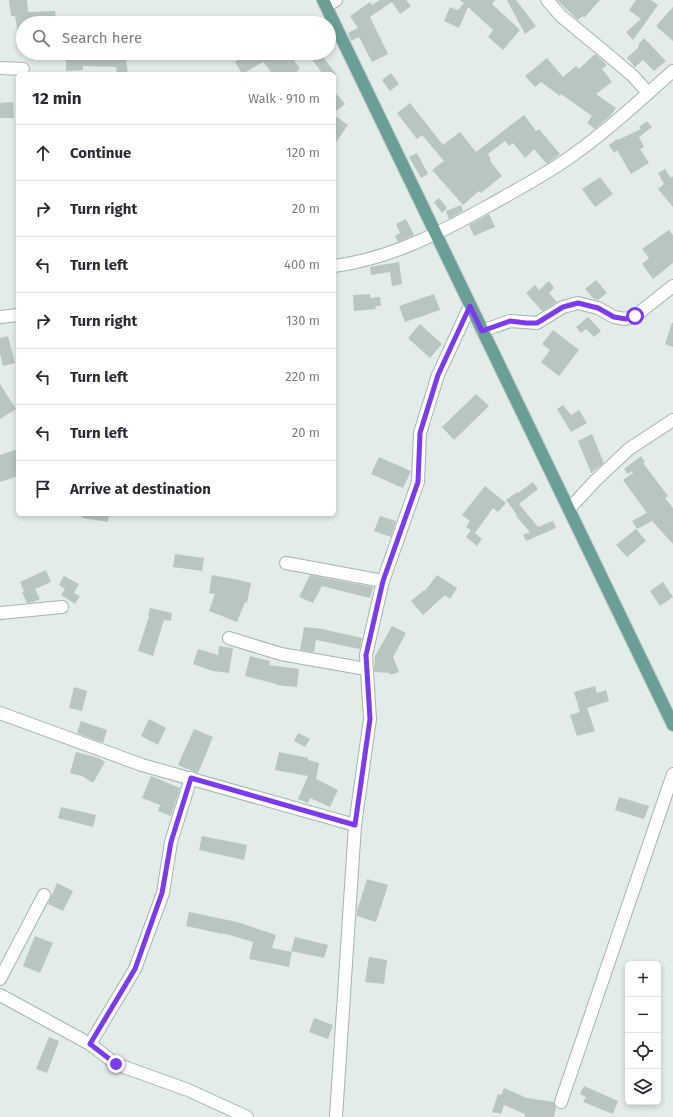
<!DOCTYPE html>
<html lang="en">
<head>
<meta charset="utf-8">
<style>
	body { margin:0; font-family:"Fira Sans",sans-serif; background:#f7f7f7; color:#2b2b33 }
	.controls { position:absolute; right:12px; bottom:12px; display:grid; overflow:hidden; border-radius:6px; box-shadow:0 2px 6px #0003 }
	.controls button { width:36px; height:36px; display:grid; place-items:center; padding:0; border:0; border-bottom:1px solid #e1e1e2; background:#fff; color:#2b2b33; font:20px sans-serif }
	.stop { position:absolute; width:12px; height:12px; margin:-9px; border:3px solid #7c3aed; border-radius:50%; background:#fff }
	.stop.end { background:#7c3aed; border-color:#fff; box-shadow:0 1px 4px #0008 }
	.list { margin:0; padding:0; list-style:none }
	h2 { display:flex; justify-content:space-between; align-items:center; height:52px; margin:0; padding:0 16px; font-size:17px }
	h2 small { font-size:13px; font-weight:400; color:#7c7c81 }
	.list li { display:grid; grid-template-columns:26px 1fr auto; gap:12px; align-items:center; box-sizing:border-box; height:56px; padding:0 16px; border-top:1px solid #e1e1e2 }
	.list b { display:block; font-size:15px; white-space:nowrap }
	.list em { font-size:13px; font-style:normal; color:#7c7c81 }
	.icon { flex:none; width:22px; height:22px; fill:none; stroke:currentColor; stroke-width:2; stroke-linecap:round; stroke-linejoin:round }
	.map { position:relative; flex:none; width:673px; height:1117px; overflow:hidden }
	.search { position:absolute; background:#fff; box-shadow:0 2px 6px #0003; left:16px; top:16px; width:320px; height:44px; display:flex; align-items:center; gap:10px; box-sizing:border-box; padding:0 14px; border-radius:22px; color:#7c7c81; font-size:15px }
	.panel { position:absolute; background:#fff; box-shadow:0 2px 6px #0003; left:16px; top:72px; width:320px; height:444px; border-radius:6px }
	.map>svg:first-child { display:block }
</style>
</head>
<body>
<div class="map">
<svg width="673" height="1117" viewBox="0 0 673 1117">
	<rect width="100%" height="100%" fill="#e2ece8"/>
	<g fill="#b8c6c2">
		<path d="M9,0H27L28,12L55,11L56,21H30V23H23V38H19L15,16H11Z"/>
		<path d="M380,0H406L411,6L400,14L392,2L370,17L388,54L372,62L359,37L351,41L348,33L358,28L350,16L370,2L372,5Z"/>
		<path d="M460,0H495L492,4L520,30L503,50L488,37L493,30L468,7L459,28L444,21L450,7L458,10L464,3Z"/>
		<path d="M507,0H516L536,26L525,34Z"/>
		<path d="M557,0H600L584,18L583,16L578,20Z"/>
		<path d="M636,0H651L658,5L633,40L626,32L641,19L629,10Z"/>
		<path d="M673,7V41L656,26Z"/>
		<path d="M307,16H309L312,23H291Z"/>
		<path d="M644,38L666,61L654,71L643,60L635,67L627,58L639,47L638,45Z"/>
		<path d="M66,53H125L128,74H117L116,67L83,66V70L66,71Z"/>
		<path d="M251,53H287L300,68L297,71L300,74H273L263,62L242,74L235,62Z"/>
		<path d="M307,53H320L336,74H323Z"/>
		<path d="M595,54L607,65L602,69L612,82L596,94L616,108L611,115L595,129L587,123L592,116L561,94L560,96L541,82L535,87L525,76L547,58L563,77L576,66L579,69Z"/>
		<path d="M391,73L399,84L390,91L382,80Z"/>
		<path d="M334,91L345,104L334,113Z"/>
		<path d="M13,102L14,118H0V103Z"/>
		<path d="M410,103L443,145L460,132L476,152L524,115L536,131L539,129L560,154L547,164L534,149L525,158L513,143L509,146L505,141L488,154L491,160L490,161L502,176L481,193L479,191L463,205L432,170L444,161L422,135L417,139L397,113Z"/>
		<path d="M334,115L348,125L334,145Z"/>
		<path d="M647,121L652,127L639,137L644,147L640,149L649,163L631,174L617,150L614,153L609,145L617,139L618,140L641,129L639,127Z"/>
		<path d="M417,153L428,174L421,178L409,157Z"/>
		<path d="M665,169L671,178L673,176V207L658,189L664,184L658,173Z"/>
		<path d="M600,177L613,194L595,207L582,189Z"/>
		<path d="M439,198L447,208L442,213L434,202Z"/>
		<path d="M461,205L463,211L449,219L446,211Z"/>
		<path d="M489,214L495,227L474,236L469,225Z"/>
		<path d="M406,219L414,235L398,242L395,236L400,233L396,224Z"/>
		<path d="M669,230L673,235V263L653,279L642,264L649,258L642,249Z"/>
		<path d="M399,262L402,284L392,286L390,272L371,275L370,267Z"/>
		<path d="M596,280L607,293L598,300L594,299L585,289Z"/>
		<path d="M549,281L554,288L549,293L557,302L541,312L542,311L526,293L535,285L539,290Z"/>
		<path d="M370,294V298L380,297L381,306H375L376,309L354,311L353,295Z"/>
		<path d="M434,294L440,310L405,322L399,306Z"/>
		<path d="M588,317L601,331L594,337L586,329L581,333L576,327Z"/>
		<path d="M672,323H673V347L665,344Z"/>
		<path d="M420,324L442,344L430,358L408,338Z"/>
		<path d="M553,330L579,350L559,376L541,362L550,350L542,344Z"/>
		<path d="M8,336L15,363L3,366L0,354V338Z"/>
		<path d="M0,384L16,409L0,419Z"/>
		<path d="M476,394L489,406L454,440L442,427Z"/>
		<path d="M563,405L571,415L579,410L587,423L571,432L557,409Z"/>
		<path d="M592,434L604,463L591,473L578,441Z"/>
		<path d="M18,449V476L0,482V455Z"/>
		<path d="M641,456L645,462L643,463L668,496L665,498L673,508V544L652,521L637,529L632,521L647,513L623,480L633,473L632,471L628,474L624,469Z"/>
		<path d="M379,457L411,471L403,488L371,474Z"/>
		<path d="M533,482L538,489L519,504L538,527L553,521L556,528L526,541L523,535L530,532L516,516L517,515L506,500L517,492L518,493Z"/>
		<path d="M485,486L506,503L498,512L493,508L475,533L466,527L470,521L462,515Z"/>
		<path d="M83,514L109,515L108,522L82,518Z"/>
		<path d="M380,516L396,521L391,537L374,531Z"/>
		<path d="M636,529L646,541L627,557L616,545Z"/>
		<path d="M471,530L482,539L477,546L466,537Z"/>
		<path d="M175,554L204,558L202,571L173,567Z"/>
		<path d="M46,570L51,582L35,589L40,599L33,602L27,603L22,592L24,591L20,582Z"/>
		<path d="M212,575L239,580L251,583L247,603L245,602L237,622L209,611L215,594L209,593Z"/>
		<path d="M310,575L373,587L370,598L322,586L313,603L299,597Z"/>
		<path d="M437,575L457,588L450,599L445,595L423,615L411,601L424,590L425,591Z"/>
		<path d="M64,576L79,584L74,593L80,596L75,604L61,595L65,589L59,585Z"/>
		<path d="M663,582L673,597L660,606L650,591Z"/>
		<path d="M150,608L172,613L171,621L164,620L153,656L138,651L149,616H148Z"/>
		<path d="M392,626L406,633L393,657L399,672L390,675V673L375,672L374,670L375,656Z"/>
		<path d="M304,627L322,629L362,638L360,649L316,640L314,652L300,650Z"/>
		<path d="M219,646L233,648L229,673L213,671L193,664L198,649L218,655Z"/>
		<path d="M250,656L270,661L269,665L299,669L297,687L276,685V684L245,676Z"/>
		<path d="M595,686L597,693L606,690L609,701L587,708L595,731L577,736L570,715L580,712L574,692Z"/>
		<path d="M74,687L87,691L82,711L69,708Z"/>
		<path d="M149,719L166,728L158,745L141,736Z"/>
		<path d="M81,721L107,730L103,743L77,733Z"/>
		<path d="M194,729L213,737L198,773L178,765Z"/>
		<path d="M298,733L310,739L305,747L294,741Z"/>
		<path d="M76,752L99,758L105,762L93,783L82,776L70,773Z"/>
		<path d="M279,752L308,758V760L319,763L316,779L338,790L330,807L310,798L308,803L298,799L308,776L275,770Z"/>
		<path d="M151,776L180,788L171,816L158,811L160,805L142,798Z"/>
		<path d="M619,797L649,806L644,819L615,810Z"/>
		<path d="M61,807L96,815L93,827L58,818Z"/>
		<path d="M202,836L247,845L244,860L199,850Z"/>
		<path d="M367,879L388,885L376,922L357,916V911Z"/>
		<path d="M57,883L73,891L63,911L48,904Z"/>
		<path d="M189,912L237,922L276,935L272,948L292,952L289,967L249,959L253,942L223,933V934L186,926Z"/>
		<path d="M35,936L53,943L40,973L23,966Z"/>
		<path d="M295,937L328,945L324,958L291,951Z"/>
		<path d="M369,957L387,960L384,984L365,982Z"/>
		<path d="M314,1018L333,1025L328,1039L309,1032Z"/>
		<path d="M49,1037L59,1041L47,1073L36,1069Z"/>
		<path d="M584,1086L618,1101L613,1114L583,1102L586,1097L580,1094Z"/>
		<path d="M504,1088L527,1098L554,1102L556,1107L554,1117H525V1114L504,1105L501,1114L492,1112L498,1094L501,1095Z"/>
	</g>
	<g fill="none" stroke-linecap="round" stroke-linejoin="round">
		<defs>
			<g id="minor">
				<path d="M547,0L561,16L607,54L633,76L648,93"/>
				<path d="M326,6L336,0"/>
				<path d="M0,68L23,69"/>
				<path d="M334,266C389,259 440,233 488,206C513,192 539,178 563,162C603,135 638,102 673,71"/>
				<path d="M0,317L18,315"/>
				<path d="M482,331L510,321L537,323L563,307L578,303L598,308L614,317L625,319L635,316L673,286"/>
				<path d="M569,509L595,481L629,449L673,420"/>
				<path d="M286,563L383,581"/>
				<path d="M0,613L62,607"/>
				<path d="M229,638L281,654L366,669"/>
				<path d="M0,713L142,765L355,825"/>
				<path d="M0,979L44,895"/>
				<path d="M0,995L90,1044L116,1064L188,1090L247,1117"/>
				<path d="M90,1044L135,969L163,893L171,842L191,778"/>
				<path d="M561,1102L673,774"/>
				<path d="M336,1117L355,825L370,719L366,655L383,581L418,482L420,433L438,375L470,306"/>
			</g>
			<path id="major" d="M323,0L673,725"/>
		</defs>
		<use href="#minor" stroke="#a5b4b0" stroke-width="14"/>
		<use href="#major" stroke="#c1c8c7" stroke-width="14"/>
		<use href="#minor" stroke="#fff" stroke-width="12"/>
		<use href="#major" stroke="#699f97" stroke-width="12"/>
	</g>
	<g fill="none" stroke-linecap="round" stroke-linejoin="round">
		<path stroke="#7c3aed" stroke-width="5" d="M116,1064L90,1044L135,969L162,893L171,842L191,778L355,825L370,719L366,655L383,581L418,482L420,433L438,375L470,306L482,331L510,321L526,323H537L563,307L578,303L598,308L614,317L626,319L635,316"/>
	</g>
</svg>
<div class="controls">
<button>+</button>
<button>−</button>
<button><svg class="icon" aria-label="locate" viewBox="0 0 24 24"><circle cx="12" cy="12" r="6"/><path d="M12 2v4M12 18v4M2 12h4M18 12h4"/></svg></button>
<button><svg class="icon" aria-label="layers" viewBox="0 0 24 24"><path d="M12 4l9 5-9 5-9-5zM3 14l9 5 9-5"/></svg></button>
</div>
<div class="stop" style="left:635px;top:316px"></div>
<div class="stop end" style="left:116px;top:1064px"></div>
<div class="search"><svg class="icon" aria-label="search" viewBox="0 0 24 24"><circle cx="10" cy="10" r="6"/><path d="M15 15l6 6"/></svg>Search here</div>
<section class="panel">
<h2>12 min<small>Walk · 910 m</small></h2>
<ul class="list">
<li><svg class="icon" aria-label="ahead" viewBox="0 0 24 24"><path d="M12 20V5M6 11l6-6 6 6"/></svg><div><b>Continue</b></div><em>120 m</em></li>
<li><svg class="icon" aria-label="right" viewBox="0 0 24 24"><path d="M7 20v-9h11M14 6l5 5-5 5"/></svg><div><b>Turn right</b></div><em>20 m</em></li>
<li><svg class="icon" aria-label="left" viewBox="0 0 24 24"><path d="M17 20v-9H6M10 6l-5 5 5 5"/></svg><div><b>Turn left</b></div><em>400 m</em></li>
<li><svg class="icon" aria-label="right" viewBox="0 0 24 24"><path d="M7 20v-9h11M14 6l5 5-5 5"/></svg><div><b>Turn right</b></div><em>130 m</em></li>
<li><svg class="icon" aria-label="left" viewBox="0 0 24 24"><path d="M17 20v-9H6M10 6l-5 5 5 5"/></svg><div><b>Turn left</b></div><em>220 m</em></li>
<li><svg class="icon" aria-label="left" viewBox="0 0 24 24"><path d="M17 20v-9H6M10 6l-5 5 5 5"/></svg><div><b>Turn left</b></div><em>20 m</em></li>
<li><svg class="icon" aria-label="arrive" viewBox="0 0 24 24"><path d="M6 21V4h12l-3 4 3 4H6"/></svg><div><b>Arrive at destination</b></div></li>
</ul>
</section>
</div>
</body>
</html>
